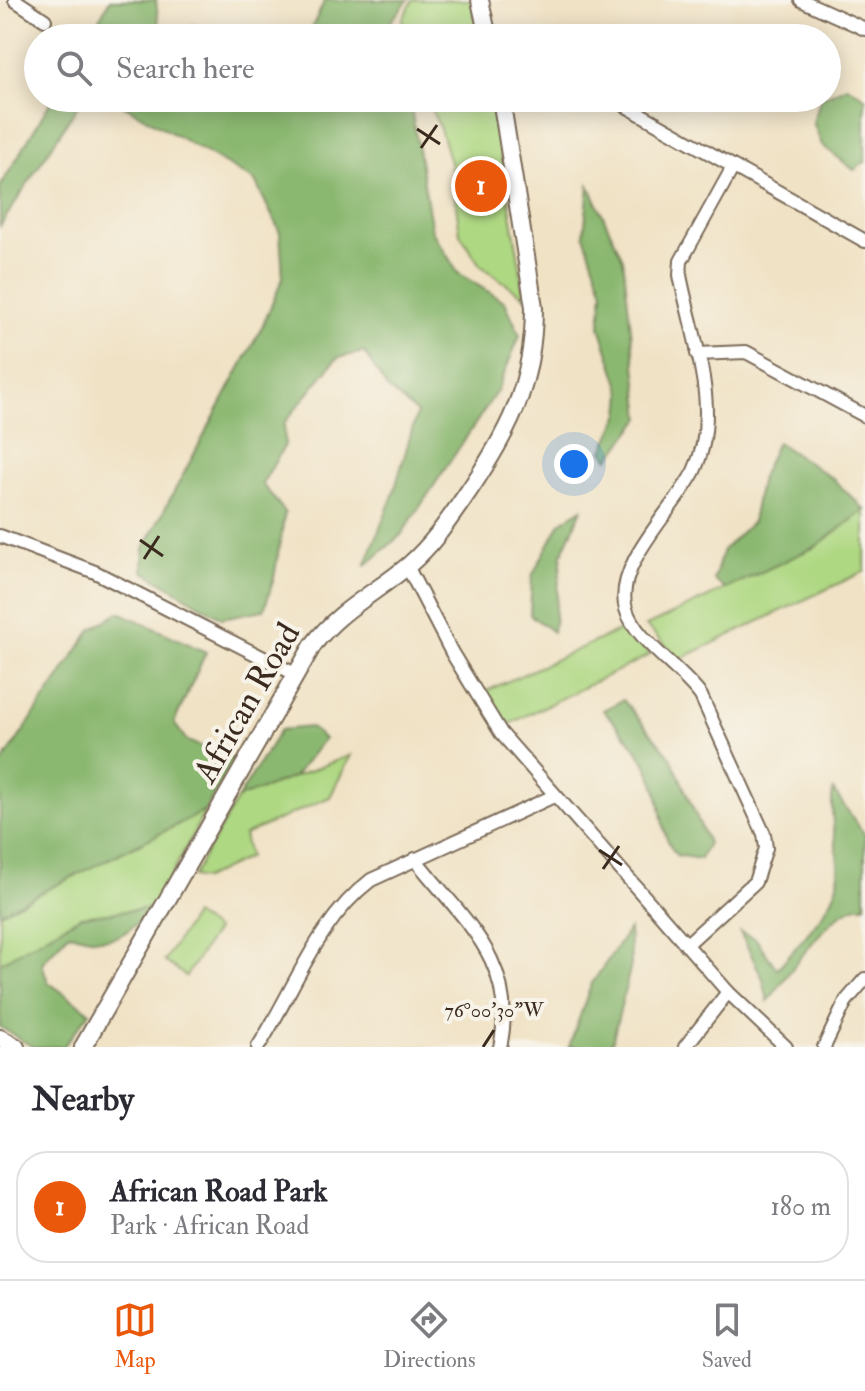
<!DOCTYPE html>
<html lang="en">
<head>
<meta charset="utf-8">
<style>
	body { margin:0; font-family:"IM FELL Double Pica",serif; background:#f2f2f3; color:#2b2b33 }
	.you { position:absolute; left:574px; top:464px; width:28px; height:28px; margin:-20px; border:6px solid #fff; border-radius:50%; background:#1a73e8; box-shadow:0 0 0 12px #1a73e833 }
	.badge { display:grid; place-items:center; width:52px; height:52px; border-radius:50%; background:#ea580c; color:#fff; font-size:26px; font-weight:700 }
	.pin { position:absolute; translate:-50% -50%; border:4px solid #fff; box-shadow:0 2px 8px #0006 }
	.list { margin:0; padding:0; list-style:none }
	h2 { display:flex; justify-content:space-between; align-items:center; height:104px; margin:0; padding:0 32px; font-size:34px }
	h2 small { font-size:26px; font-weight:400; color:#7c7c81 }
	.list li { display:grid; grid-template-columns:52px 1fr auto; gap:24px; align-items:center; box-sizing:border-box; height:112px; margin:0 16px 16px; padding:0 16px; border:2px solid #e1e1e2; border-radius:32px }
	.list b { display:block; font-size:30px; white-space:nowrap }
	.list p { margin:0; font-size:26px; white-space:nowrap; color:#7c7c81 }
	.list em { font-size:26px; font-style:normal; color:#7c7c81 }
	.icon { flex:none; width:44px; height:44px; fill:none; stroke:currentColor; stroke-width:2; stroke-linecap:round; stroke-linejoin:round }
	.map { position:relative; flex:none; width:865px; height:1047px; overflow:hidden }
	.search { position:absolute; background:#fff; box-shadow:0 4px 20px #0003; left:24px; right:24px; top:24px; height:88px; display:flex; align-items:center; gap:20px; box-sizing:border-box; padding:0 28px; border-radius:44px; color:#7c7c81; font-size:30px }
	.sheet { height:232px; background:#fff }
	nav { display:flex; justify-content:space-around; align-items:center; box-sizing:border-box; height:112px; border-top:2px solid #e1e1e2; background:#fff; font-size:22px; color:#7c7c81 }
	nav a { display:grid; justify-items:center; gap:4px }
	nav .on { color:#ea580c }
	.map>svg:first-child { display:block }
</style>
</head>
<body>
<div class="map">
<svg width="865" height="1047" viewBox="0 0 865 1047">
	<rect width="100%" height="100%" fill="#f7f3e8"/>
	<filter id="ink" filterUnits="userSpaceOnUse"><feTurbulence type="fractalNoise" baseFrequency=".0125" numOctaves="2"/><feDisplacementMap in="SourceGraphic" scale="16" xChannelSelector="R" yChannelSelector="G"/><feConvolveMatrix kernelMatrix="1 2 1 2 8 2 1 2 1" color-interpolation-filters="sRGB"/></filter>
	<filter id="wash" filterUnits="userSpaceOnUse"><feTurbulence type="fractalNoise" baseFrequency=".006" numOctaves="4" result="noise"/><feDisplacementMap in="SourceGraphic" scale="32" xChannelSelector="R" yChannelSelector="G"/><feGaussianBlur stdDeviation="1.8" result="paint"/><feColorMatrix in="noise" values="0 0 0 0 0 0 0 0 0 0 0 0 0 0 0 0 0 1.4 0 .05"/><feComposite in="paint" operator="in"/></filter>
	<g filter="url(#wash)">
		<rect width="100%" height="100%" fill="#f0e2c5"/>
		<g fill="#afd883" stroke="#758150" stroke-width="2">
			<path d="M413,0H471L479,38H402L403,18Z"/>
			<path d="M425,98H492L525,297L480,265L460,234L451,166L439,125Z"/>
			<path d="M865,510V571L680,659L646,626L815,547Z"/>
			<path d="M627,627L650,655L507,725L484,692Z"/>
			<path d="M351,755L330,797L244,835L249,857L204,879L192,877L238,798Z"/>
			<path d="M205,811L154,908L81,916L0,963V913Z"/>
			<path d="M194,915L216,930L186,976L164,961Z"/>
		</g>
		<g fill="#8bb871" stroke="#637148" stroke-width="2">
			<path d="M110,0H156L159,26L187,36L193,25L200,38H88Z"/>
			<path d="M325,0H408L384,30V38H307Z"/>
			<path d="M847,86L865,97V162L854,170L822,145L813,122L821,98Z"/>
			<path d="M53,98H83L0,226V187Z"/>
			<path d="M111,98H401L412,113L432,231L458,273L505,302L520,335L497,391L401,535L365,566L393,495L417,413L387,388L364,352L337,358L284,423L285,445L262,484L285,512L274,578L264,610L222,618L143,571L144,548L262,327L283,278L280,232L255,181Z"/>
			<path d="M589,185L623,259L641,418L609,459L603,451L620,414L622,393L600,327L603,291L584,235Z"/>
			<path d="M777,442L833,479L865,510L815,547L725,589L714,580L723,550L752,522L761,477Z"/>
			<path d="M582,509L562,554L553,632L530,615L532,576L560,523Z"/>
			<path d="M119,612L206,652L174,723L187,741L233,759L205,811L0,913V766L91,630Z"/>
			<path d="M623,700L671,757L708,843L700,859L676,855C659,831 664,816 656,789C647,757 625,734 603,710Z"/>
			<path d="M310,727L324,739L294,777L238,798L280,730Z"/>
			<path d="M833,790L865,835V906C834,901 788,977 768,1001L763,979L740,932L756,939L777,969C795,948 832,910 838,883C842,860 828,821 833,790Z"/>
			<path d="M154,908C121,938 115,946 69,933L42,963L48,982L90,1012L63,1047H33L0,1027V963L81,916Z"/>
			<path d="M629,929L631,965L611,1047H569L591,985Z"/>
		</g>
	</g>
	<g filter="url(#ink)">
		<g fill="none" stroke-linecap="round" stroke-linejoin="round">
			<defs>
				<g id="minor">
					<path d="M15,0L45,20"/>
					<path d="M801,0L865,29"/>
					<path d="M487,29L503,38"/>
					<path d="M612,98L865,241"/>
					<path d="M697,354L746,352L865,416"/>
					<path d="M0,536L95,572L295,674"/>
					<path d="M407,566L452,653L501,733L728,992L786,1047"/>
					<path d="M415,859C463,920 519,962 500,1047"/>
					<path d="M686,945L755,882L766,848L764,834L701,696C681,668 635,640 626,609C613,565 675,509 694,471C723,410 692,338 680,275L681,261L733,167"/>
					<path d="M258,1047C294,991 317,921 371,880L554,796"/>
					<path d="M685,1047L728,992"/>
					<path d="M824,1047L846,1001L865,979"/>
				</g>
				<g id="tertiary">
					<path d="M480,0L488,38"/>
					<path d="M0,1038L16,1047"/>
					<path d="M83,1047L313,645C340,609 376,593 410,564C432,545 448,521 464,498C508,434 534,386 534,307L501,98"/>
				</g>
			</defs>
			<use href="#minor" stroke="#7a6a58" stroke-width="16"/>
			<use href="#tertiary" stroke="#7a6a58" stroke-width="20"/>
			<use href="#minor" stroke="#fff" stroke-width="12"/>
			<use href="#tertiary" stroke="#fff" stroke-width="16"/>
		</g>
	</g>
	<path fill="none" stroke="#3b2a1e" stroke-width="3" d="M417,129L440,144M421,148L437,125M140,540L163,556M144,559L159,536M599,850L622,865M603,869L619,846M483,1047L494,1030"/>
	<g text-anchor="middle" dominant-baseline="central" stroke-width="8" stroke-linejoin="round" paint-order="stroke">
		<g font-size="34" fill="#3b2a1e" stroke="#f7f3e8">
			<text transform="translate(247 703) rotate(-60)">African Road</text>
		</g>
	</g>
	<g font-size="20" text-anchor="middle" fill="#3b2a1e" stroke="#f7f3e8" stroke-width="8" stroke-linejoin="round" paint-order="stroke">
		<text x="494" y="1017">76°00'30"W</text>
	</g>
</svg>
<div class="you"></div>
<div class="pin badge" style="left:481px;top:186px">1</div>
<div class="search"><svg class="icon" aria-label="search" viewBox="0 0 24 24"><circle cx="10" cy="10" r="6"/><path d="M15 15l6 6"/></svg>Search here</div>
</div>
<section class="sheet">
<h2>Nearby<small></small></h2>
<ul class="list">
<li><span class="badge">1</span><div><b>African Road Park</b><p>Park · African Road</p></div><em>180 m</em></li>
</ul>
</section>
<nav>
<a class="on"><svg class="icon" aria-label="map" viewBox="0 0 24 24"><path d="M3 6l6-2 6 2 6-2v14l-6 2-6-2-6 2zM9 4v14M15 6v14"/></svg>Map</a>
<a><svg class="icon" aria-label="directions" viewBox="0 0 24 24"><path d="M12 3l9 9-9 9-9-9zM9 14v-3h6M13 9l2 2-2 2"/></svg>Directions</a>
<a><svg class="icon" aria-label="saved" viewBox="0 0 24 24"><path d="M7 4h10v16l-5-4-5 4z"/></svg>Saved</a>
</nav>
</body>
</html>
